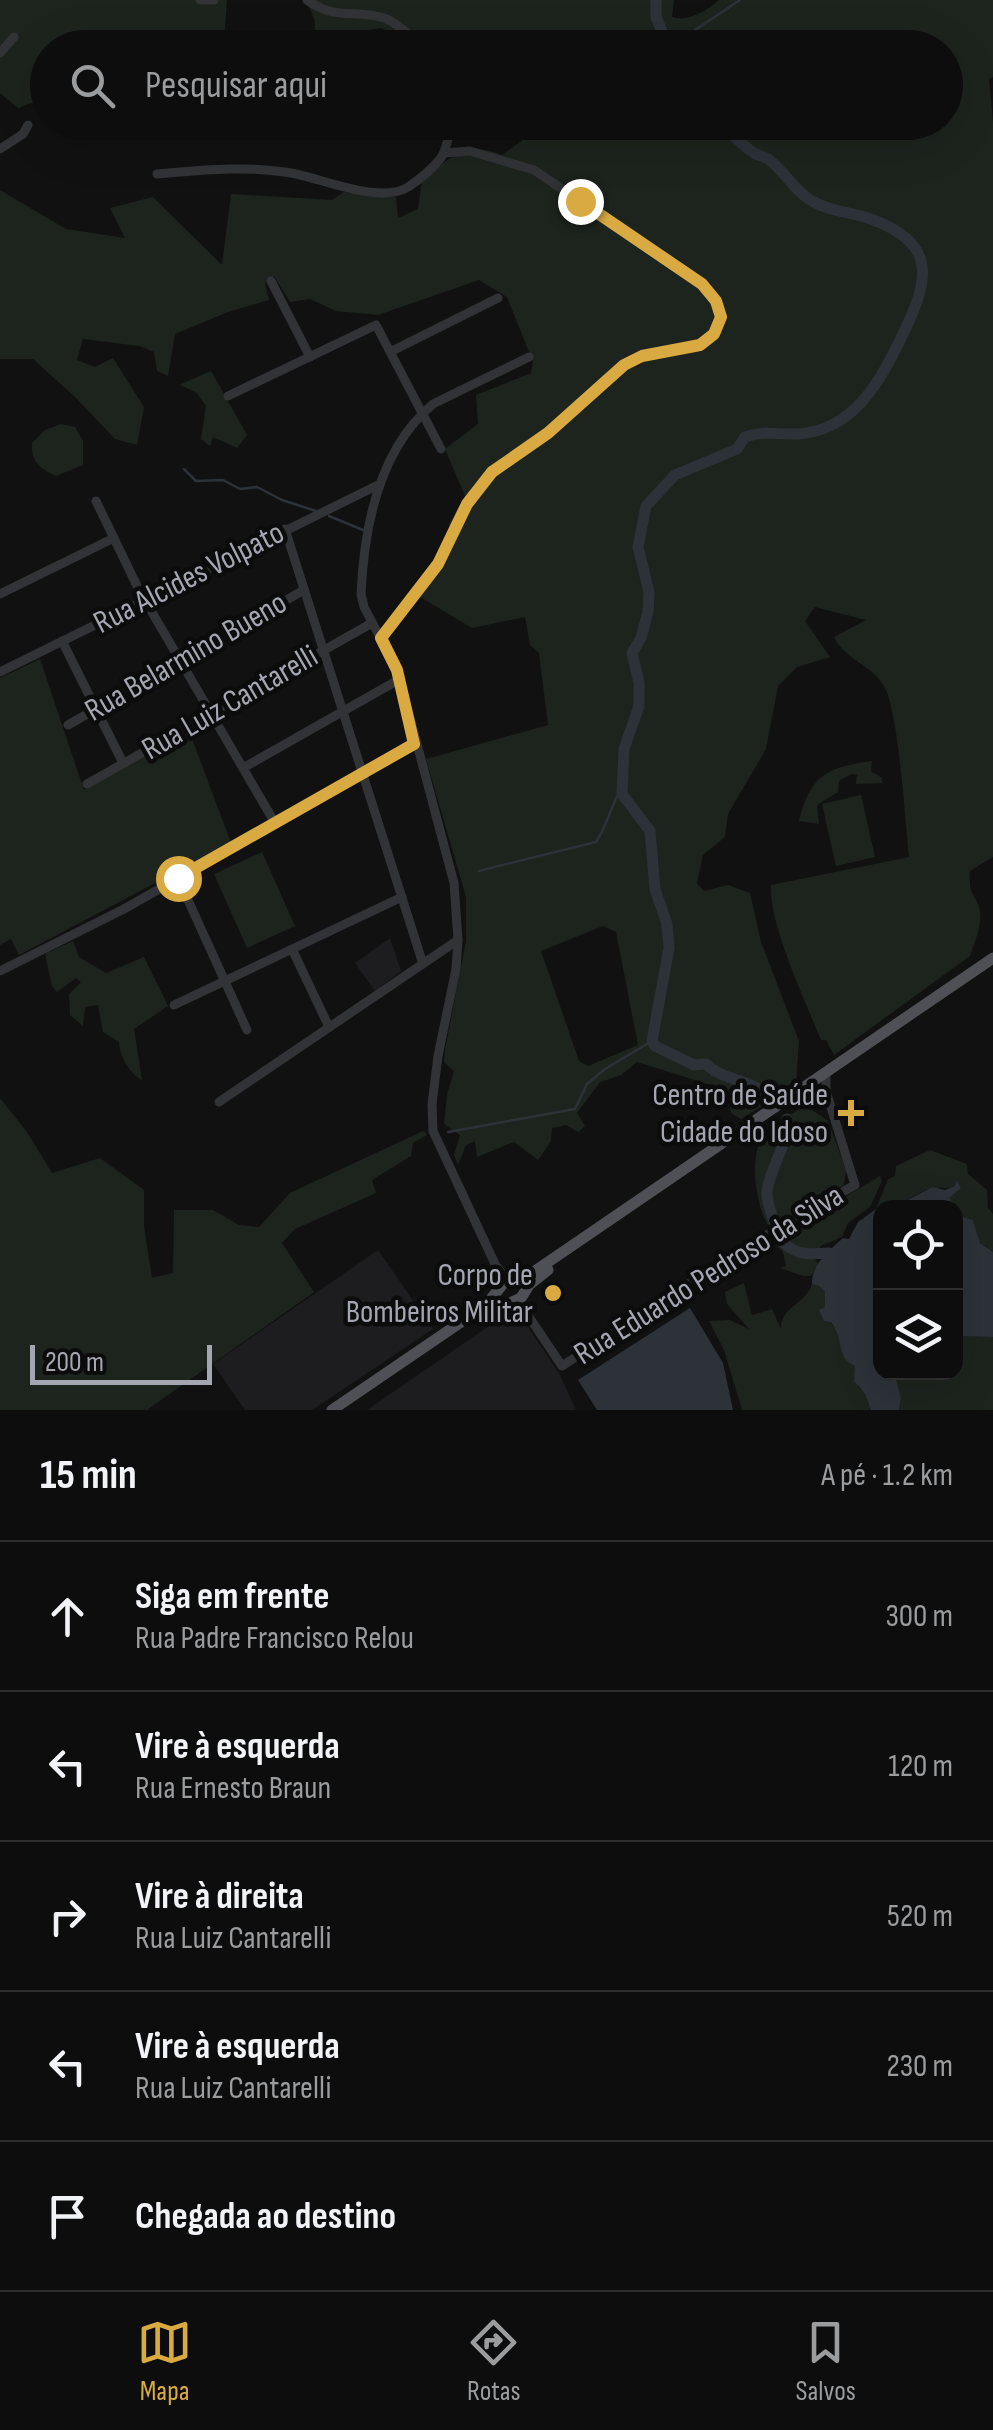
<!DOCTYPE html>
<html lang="pt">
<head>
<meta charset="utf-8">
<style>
	body { margin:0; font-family:"Sofia Sans Condensed",sans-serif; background:#161617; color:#f1f3f6 }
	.controls { position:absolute; right:30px; bottom:30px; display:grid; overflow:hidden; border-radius:20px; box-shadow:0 10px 40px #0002 }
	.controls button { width:90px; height:90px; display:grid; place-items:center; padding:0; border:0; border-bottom:2px solid #2d2d2e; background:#0d0d0e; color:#f1f3f6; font:50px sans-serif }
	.scale { position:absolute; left:30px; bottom:25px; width:182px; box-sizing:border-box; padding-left:10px; border:5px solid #a4a7b1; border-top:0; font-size:28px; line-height:35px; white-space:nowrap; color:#a4a7b1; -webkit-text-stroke:8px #0c0c0d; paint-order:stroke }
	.stop { position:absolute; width:30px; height:30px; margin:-22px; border:8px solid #d9aa41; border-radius:50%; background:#fff }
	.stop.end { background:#d9aa41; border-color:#fff; box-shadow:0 2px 10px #0008 }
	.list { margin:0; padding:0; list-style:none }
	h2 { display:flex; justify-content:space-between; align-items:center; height:130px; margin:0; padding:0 40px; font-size:42px }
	h2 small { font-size:32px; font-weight:400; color:#9a9c9e }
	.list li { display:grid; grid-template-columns:65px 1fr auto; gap:30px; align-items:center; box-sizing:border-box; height:150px; padding:0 40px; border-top:2px solid #2d2d2e }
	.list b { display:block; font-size:38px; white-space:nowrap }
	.list p { margin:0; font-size:32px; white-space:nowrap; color:#9a9c9e }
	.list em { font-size:32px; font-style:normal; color:#9a9c9e }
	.icon { flex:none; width:55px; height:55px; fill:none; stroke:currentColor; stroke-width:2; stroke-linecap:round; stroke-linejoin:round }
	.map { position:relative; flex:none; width:993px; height:1410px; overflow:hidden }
	.search { position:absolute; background:#0d0d0e; box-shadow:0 10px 40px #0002; left:30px; right:30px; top:30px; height:110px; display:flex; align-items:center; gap:25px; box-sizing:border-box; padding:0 35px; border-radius:55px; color:#9a9c9e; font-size:38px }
	.sheet { height:880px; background:#0d0d0e }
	nav { display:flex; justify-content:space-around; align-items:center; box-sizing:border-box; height:140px; border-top:2px solid #2d2d2e; background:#0d0d0e; font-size:28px; color:#9a9c9e }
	nav a { display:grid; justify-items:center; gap:5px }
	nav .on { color:#d9aa41 }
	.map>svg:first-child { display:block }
</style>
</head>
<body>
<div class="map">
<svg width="993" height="1410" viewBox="0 0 993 1410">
	<rect width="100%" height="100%" fill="#111112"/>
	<g fill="#1d1d1f">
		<path d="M390,938L401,971L375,991L355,963Z"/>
		<path d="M378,1250L433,1329L312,1410H245L213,1364Z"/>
		<path d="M505,1315L526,1324L560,1375L576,1410H367Z"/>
	</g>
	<g fill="#1d241e" fill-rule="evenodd">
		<path d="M0,0H227L224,42L211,47L48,48L47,97L18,108L0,93Z"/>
		<path d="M306,0H674L672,17C688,22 707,11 719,0H993V77L989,79L993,122V857L970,871C968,898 977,894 980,912C982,925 974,944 970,956L834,1055L826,1040H821C806,1003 768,922 771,885L909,857C905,821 899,712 884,686C870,663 846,661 834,637L866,620L815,607L805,621L830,657L797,667L778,686L766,749L728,814L725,837L703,855L697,883L704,891L728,885L750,893L761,942L799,1041L796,1085L741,1119L731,1113L727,1090L637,1062L621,1075L600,1082L577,1113L585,1126L578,1132L566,1125L552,1128L551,1141L538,1160L514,1142L477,1157L475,1141L466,1145L458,1165L454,1155L460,1135L444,1124L447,1094L454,1071L444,1062L445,1050L466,941V897L426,759L548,725L539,653L530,645L525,617L472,628L417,595L449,539V524L465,496L445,449L478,424L476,395L531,373L533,362L507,297L479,280L378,315L336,311L310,299L290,302L274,276L265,283L269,300L228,312L175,334L168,376L157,371L154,352L139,346L83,339L77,360L95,367L113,358L144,407L137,445L115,439L75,397L33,359H0V190L66,229L125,238L110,208L153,197L222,265L231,194L332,200L344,192L396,197L398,218L418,209L422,180C449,158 467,140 502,155L546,123L946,122V48H407L382,28L371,29L377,47H314L315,21ZM603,926L616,932L638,1045L588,1066L579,1061L541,951Z"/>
		<path d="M211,371L247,435L237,448L213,437L210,446L201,439L206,406L196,392L179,385Z"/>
		<path d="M61,424L75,427L83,441V465L56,476C40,468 31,463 32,443L45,430Z"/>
		<path d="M40,659L84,790L189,731L231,843L19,955L11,939L0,945V678Z"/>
		<path d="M872,761L871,771L882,778V783L856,784L857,775L851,774L839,781L838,792L817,805L819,824L799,821C810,775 828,767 872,761Z"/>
		<path d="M861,795L875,857L836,866L822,804Z"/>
		<path d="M262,852L295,926L247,948L214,874Z"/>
		<path d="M73,941L79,957L106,973L144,957L168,1006L134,1029L142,1080C130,1074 119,1055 119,1042L103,1032L98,1005L85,1007L83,1026L70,1015L69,994L81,982L76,978L57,992L52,986L45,954Z"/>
		<path d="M0,1098L27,1132L52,1173L100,1158L144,1190V1226L152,1278L173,1273L174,1210H213L239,1225L259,1227L290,1193L423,1131L427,1135L413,1143L411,1156L372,1180L376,1193L295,1229L282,1243L314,1292L147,1410H0Z"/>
		<path d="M805,1105L828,1121L846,1170L844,1185L800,1212L768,1225C756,1205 747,1152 766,1133C777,1123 793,1114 805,1105Z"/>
		<path d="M930,1150L967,1164L968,1174L987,1190L988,1208L993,1214V1252L980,1243L973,1220L963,1217L948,1198L961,1188L957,1181L955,1186C945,1190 939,1186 930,1189C912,1194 900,1207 880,1208V1214L876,1209L888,1179L895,1176L896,1166Z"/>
		<path d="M880,1176L882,1181L870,1207L848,1223L842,1237L821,1246L813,1257L818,1263L811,1276H803L780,1268L786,1266L783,1252L772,1241Z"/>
		<path d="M744,1283L752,1315L772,1309L781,1329C780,1307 806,1304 812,1284L819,1286L825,1292V1307L820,1310L839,1332L855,1366L858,1387L865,1394L871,1410H742L724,1350L709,1321L730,1320L749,1329L727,1304L725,1292Z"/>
		<path d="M956,1336L993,1337V1410H899L901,1398L892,1375L956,1372Z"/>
	</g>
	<g fill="#2c3238">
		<path d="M957,1180L961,1188L949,1198L963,1217L973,1220L980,1243L993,1252V1337L956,1336V1208L893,1207L933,1187L945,1190L955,1186Z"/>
		<path d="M876,1209L880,1214V1372L894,1373L901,1398L899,1410H871L865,1394L854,1381L855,1366C835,1357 845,1339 831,1322L824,1321L819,1310L825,1307V1292L819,1286L812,1284C811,1264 829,1251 843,1238L849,1239L858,1222Z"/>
		<path d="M690,1308L723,1363L733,1410H597L578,1380Z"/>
	</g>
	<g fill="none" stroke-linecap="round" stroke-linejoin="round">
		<g stroke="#2c3238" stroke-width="2.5">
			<path d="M664,40L689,34L740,0"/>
			<path d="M184,469L196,481L223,480L240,489L257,487L282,500L319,512"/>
			<path d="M329,516L363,530"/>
			<path d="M479,871L596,842C608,824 612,803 623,784"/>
			<path d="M448,1132L575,1109L587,1084L605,1069L652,1041"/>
		</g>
		<g stroke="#2c3238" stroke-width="11">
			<path d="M656,0V17L669,48"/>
			<path d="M720,122C725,128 748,150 754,153C758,156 763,156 768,159C784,170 794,191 812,201C830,212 852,212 871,219C937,244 930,278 903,334C881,379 856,430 798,434C777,435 767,430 745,437L737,449L675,475L646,506L638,547L649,592L648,612L641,638L632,653L639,683V706L624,749L622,794L650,831L655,889L667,924L669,948L652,1041L655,1046L694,1065L706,1064C723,1081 751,1079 768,1096"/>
			<path d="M775,1224C772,1214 766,1202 767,1191C771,1165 788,1146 787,1119"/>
			<path d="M778,1236C791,1255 807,1255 829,1253L838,1262"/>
		</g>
		<g stroke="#323336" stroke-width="9">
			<path d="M200,0H214"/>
			<path d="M307,0C336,21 355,9 384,18C398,23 413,38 423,48"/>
			<path d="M0,53L14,37"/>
			<path d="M0,149L23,134L28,125"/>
			<path d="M157,174C202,170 251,165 296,174C325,180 381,204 408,187C419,180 435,167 442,156C449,144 446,133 458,122"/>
			<path d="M271,281L310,357"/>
			<path d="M390,352L498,298"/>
			<path d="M228,396L376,325L441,449"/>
			<path d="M96,501L139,590L275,823"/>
			<path d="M285,529L423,964"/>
			<path d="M0,594L114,538"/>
			<path d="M381,637L438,564L467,503L492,473L549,433L624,365L642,356L700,345L713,334L721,317L716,301L702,284L534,170L470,151L444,153"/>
			<path d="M62,641L123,763"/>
			<path d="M0,672L378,485"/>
			<path d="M68,725L304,590"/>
			<path d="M243,768L400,679"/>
			<path d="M87,784L372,623"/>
			<path d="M178,878L247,1030"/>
			<path d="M292,949L329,1027"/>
			<path d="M0,971L124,909L415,744"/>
			<path d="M174,1005L402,897"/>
			<path d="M219,1102L458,940"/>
			<path d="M507,1279L496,1266L433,1131L432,1104L438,1056L456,969L458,940L454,883L397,669L364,607L361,594C364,527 379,449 433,404L529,357"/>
			<path d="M517,1299L562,1366L742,1249L855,1185L826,1091V1072"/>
		</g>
		<g stroke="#4e5055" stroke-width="11">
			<path d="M483,1315L521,1298L529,1285L548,1270"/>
			<path d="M332,1410L486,1305L507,1279L535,1271L993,958"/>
		</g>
	</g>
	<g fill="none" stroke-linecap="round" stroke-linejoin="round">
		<path stroke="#d9aa41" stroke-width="12" d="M178,878L414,744L397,670L381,638L438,564L467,504L492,472L548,433L624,365L642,356L700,345L714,334L721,317L716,301L702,284L580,201"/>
	</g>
	<g fill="#d9aa41" stroke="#0c0c0d" stroke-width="4">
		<path d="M846 1098h10v10h10v10h-10v10h-10v-10h-10v-10h10z"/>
		<circle cx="553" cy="1293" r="10"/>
	</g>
	<g text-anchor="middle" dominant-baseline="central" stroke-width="9" stroke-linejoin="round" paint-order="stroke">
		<g font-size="32" fill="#a4a7b1" stroke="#0c0c0d">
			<text transform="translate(189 578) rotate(-27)">Rua Alcides Volpato</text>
			<text transform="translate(186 657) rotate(-30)">Rua Belarmino Bueno</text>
			<text transform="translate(230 703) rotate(-30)">Rua Luiz Cantarelli</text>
			<text transform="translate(709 1275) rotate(-32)">Rua Eduardo Pedroso da Silva</text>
		</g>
		<g font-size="32" fill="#a4a7b1" stroke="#0c0c0d" text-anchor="end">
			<text x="828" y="1095">Centro de Saúde<tspan x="828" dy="37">Cidade do Idoso</tspan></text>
			<text x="533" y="1275">Corpo de<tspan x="533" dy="37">Bombeiros Militar</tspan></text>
		</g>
	</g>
</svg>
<div class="controls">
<button><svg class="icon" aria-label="locate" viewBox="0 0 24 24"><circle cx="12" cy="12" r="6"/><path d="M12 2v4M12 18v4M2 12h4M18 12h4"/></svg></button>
<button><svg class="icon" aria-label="layers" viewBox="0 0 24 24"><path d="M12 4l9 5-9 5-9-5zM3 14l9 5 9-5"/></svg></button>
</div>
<div class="scale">200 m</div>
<div class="stop" style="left:178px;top:878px"></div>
<div class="stop end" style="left:580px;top:201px"></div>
<div class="search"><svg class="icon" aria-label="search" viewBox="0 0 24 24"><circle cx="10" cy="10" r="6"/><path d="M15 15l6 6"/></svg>Pesquisar aqui</div>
</div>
<section class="sheet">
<h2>15 min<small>A pé · 1.2 km</small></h2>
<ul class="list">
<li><svg class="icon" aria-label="ahead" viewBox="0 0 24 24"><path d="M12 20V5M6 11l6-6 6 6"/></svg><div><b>Siga em frente</b><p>Rua Padre Francisco Relou</p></div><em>300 m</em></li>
<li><svg class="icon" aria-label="left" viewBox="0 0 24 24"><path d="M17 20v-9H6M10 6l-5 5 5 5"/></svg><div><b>Vire à esquerda</b><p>Rua Ernesto Braun</p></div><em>120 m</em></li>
<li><svg class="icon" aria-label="right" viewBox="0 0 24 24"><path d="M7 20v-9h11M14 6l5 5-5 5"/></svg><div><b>Vire à direita</b><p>Rua Luiz Cantarelli</p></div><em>520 m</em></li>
<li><svg class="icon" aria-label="left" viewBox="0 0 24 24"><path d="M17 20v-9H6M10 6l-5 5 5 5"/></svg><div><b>Vire à esquerda</b><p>Rua Luiz Cantarelli</p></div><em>230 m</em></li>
<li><svg class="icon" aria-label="arrive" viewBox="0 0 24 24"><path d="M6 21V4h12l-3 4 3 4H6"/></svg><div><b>Chegada ao destino</b></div></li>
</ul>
</section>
<nav>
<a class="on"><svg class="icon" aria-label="map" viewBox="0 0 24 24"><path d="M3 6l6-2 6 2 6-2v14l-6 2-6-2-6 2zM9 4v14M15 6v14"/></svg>Mapa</a>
<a><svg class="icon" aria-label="directions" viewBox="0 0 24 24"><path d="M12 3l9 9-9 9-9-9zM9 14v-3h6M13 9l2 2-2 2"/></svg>Rotas</a>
<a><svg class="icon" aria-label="saved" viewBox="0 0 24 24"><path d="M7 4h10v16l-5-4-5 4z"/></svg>Salvos</a>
</nav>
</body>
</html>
